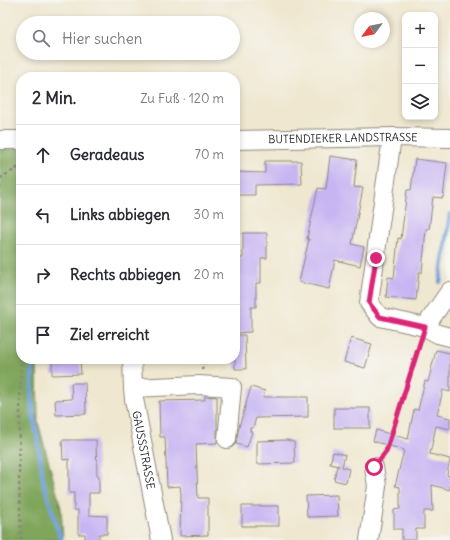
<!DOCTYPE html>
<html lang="de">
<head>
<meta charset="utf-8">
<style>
	body { margin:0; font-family:Delius,sans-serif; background:#f2f2f3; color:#2b2b33 }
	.controls { position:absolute; right:12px; top:12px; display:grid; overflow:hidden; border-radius:8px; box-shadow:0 2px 6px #0003 }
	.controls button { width:36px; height:36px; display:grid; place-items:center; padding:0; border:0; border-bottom:1px solid #e1e1e2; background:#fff; color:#2b2b33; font:20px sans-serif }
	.compass { position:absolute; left:354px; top:12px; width:36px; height:36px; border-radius:50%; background:#fff; box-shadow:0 2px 6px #0003; rotate:238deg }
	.stop { position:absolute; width:12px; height:12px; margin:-9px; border:3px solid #db2777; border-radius:50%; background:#fff }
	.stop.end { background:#db2777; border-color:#fff; box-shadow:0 1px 4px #0008 }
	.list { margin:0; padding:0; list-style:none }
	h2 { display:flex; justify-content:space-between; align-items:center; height:52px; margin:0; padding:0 16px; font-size:17px }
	h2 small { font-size:13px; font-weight:400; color:#7c7c81 }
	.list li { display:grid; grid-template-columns:26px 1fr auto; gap:12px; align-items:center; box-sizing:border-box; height:60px; padding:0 16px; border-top:1px solid #e1e1e2 }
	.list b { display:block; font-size:15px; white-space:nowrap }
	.list em { font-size:13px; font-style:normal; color:#7c7c81 }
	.icon { flex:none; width:22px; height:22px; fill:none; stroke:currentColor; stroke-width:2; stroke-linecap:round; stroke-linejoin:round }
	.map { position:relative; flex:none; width:450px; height:540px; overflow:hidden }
	.search { position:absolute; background:#fff; box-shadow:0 2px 6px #0003; left:16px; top:16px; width:224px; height:44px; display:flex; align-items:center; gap:10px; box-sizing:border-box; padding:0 14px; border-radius:22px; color:#7c7c81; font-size:15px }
	.panel { position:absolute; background:#fff; box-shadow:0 2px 6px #0003; left:16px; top:72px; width:224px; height:292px; border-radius:16px }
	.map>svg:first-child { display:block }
</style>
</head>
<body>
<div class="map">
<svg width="450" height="540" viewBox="0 0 450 540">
	<rect width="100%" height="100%" fill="#f6f6f2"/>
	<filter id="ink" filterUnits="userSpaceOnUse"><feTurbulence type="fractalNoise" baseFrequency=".025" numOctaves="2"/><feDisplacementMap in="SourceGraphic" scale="8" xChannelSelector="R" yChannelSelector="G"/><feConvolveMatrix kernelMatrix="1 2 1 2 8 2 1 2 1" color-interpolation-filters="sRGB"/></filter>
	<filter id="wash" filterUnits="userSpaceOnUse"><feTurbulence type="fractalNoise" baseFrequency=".012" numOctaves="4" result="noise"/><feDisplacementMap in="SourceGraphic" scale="16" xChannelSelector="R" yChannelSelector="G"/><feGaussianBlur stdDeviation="0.9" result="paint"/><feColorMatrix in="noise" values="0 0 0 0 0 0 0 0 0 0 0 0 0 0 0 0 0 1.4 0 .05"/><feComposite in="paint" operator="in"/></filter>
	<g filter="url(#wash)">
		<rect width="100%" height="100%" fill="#efe7cf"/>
		<path fill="#80a65c" stroke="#566844" d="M0,149H21V359H37L38,422L61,508L63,540H0Z"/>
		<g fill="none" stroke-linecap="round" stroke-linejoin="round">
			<g stroke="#74a2dd" stroke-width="4.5">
				<path d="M440,282L450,214"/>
				<path d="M33,359L31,398L44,484L61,540"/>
			</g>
		</g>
		<g id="blocks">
			<g fill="#c7b5f3">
				<path d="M330,156L357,160L354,187L363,188L352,244L364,247L360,266L335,260L329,289L299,282L309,239H307L309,229L318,188L326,189Z"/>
				<path d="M415,159L447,163L443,198L433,197L429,229H426L422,272H419L416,300L386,297L388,277L394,278L398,238L401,239L407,190H411Z"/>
				<path d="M265,161H301L302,184L255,185V195H235V172L265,173Z"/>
				<path d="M243,233H267V258H261V283H256V307H251V332L235,333L236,258H243Z"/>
				<path d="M235,335H245L246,369H235Z"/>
				<path d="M351,338L372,344L365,368L344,362Z"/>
				<path d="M436,350L450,353V392L443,390L437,415L450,418V429L436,426L430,454L450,459L447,475L450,476V490L432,485L433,511H424V529H416V540H402V529H394V510L400,509V487L395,486L404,450L373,441L376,430L408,439L414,409L418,410L425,381L428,382Z"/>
				<path d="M52,359H80L81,374L52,375Z"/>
				<path d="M71,383H85L86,414L56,415L55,400L72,399Z"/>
				<path d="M251,387L265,391L263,397H308V417L256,418L253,428H250V431L252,432L247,447L236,444L239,427Z"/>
				<path d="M205,396L217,397V443L196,444L198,498H208V535L180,536L181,494L180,486L167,487L165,437H160L159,401L205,400Z"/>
				<rect x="334" y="408" width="36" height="20"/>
				<path d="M62,440H96L97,476H99V493H89V515L107,516V534H99V540H85V534H78V510H74V493H69V459L63,460Z"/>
				<path d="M287,440L294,442L295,463L257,464V441Z"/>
				<path d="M333,452L345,455L342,467L349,469L346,483L334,480L337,466H339L330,464Z"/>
				<path d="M337,495L338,516L307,517L306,496Z"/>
				<rect x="242" y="506" width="37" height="20"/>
			</g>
		</g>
	</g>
	<g filter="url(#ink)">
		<use href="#blocks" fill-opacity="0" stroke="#8d897d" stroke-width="1"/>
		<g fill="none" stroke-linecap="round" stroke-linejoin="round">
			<defs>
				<g id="minor">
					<path d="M392,137L369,303L380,317L425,327L438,334L450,337"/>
					<path d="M0,140H21"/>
					<path id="s1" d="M235,140L392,137L450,138"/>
					<path d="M425,327L450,291"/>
					<path id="s2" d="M132,359L133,388L134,399L161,540"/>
					<path d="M133,388L199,385L232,387L227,439"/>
					<path d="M369,540L377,486L374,467"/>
				</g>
			</defs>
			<use href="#minor" stroke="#8d897d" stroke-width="20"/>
			<g stroke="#8d897d" stroke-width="2.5" stroke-dasharray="3 3" stroke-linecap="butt">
				<path d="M0,178L21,166"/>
				<path d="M21,268L20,275L21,328"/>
				<path d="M202,370L204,359"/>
				<path d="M383,455L386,452L420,343"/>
				<path d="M21,540L19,475L21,352"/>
			</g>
			<use href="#minor" stroke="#fff" stroke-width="18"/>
		</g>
	</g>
	<g fill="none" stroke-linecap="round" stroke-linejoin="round" filter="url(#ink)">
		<path stroke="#db2777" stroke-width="5" d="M374,467L386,452L425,327L380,317L369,303L376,258"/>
	</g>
	<g text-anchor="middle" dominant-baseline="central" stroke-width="3" stroke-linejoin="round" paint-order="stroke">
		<g font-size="11" fill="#2b2b2b" stroke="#f6f6f2">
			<text stroke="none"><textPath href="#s1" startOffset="108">BUTENDIEKER LANDSTRASSE</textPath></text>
			<text stroke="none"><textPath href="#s2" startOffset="92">GAUSSSTRASSE</textPath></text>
		</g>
	</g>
</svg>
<div class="controls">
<button>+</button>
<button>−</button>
<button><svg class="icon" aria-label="layers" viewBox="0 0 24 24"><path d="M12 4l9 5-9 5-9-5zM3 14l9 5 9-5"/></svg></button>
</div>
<svg class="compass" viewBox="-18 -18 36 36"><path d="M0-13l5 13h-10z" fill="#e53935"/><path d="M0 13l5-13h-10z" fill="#7c7c81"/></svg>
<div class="stop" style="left:374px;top:467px"></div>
<div class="stop end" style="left:376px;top:258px"></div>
<div class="search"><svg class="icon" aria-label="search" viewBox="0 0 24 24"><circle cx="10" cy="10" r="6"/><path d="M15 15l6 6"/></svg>Hier suchen</div>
<section class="panel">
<h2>2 Min.<small>Zu Fuß · 120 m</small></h2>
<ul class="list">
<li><svg class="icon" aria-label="ahead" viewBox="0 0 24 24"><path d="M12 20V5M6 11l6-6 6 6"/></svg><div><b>Geradeaus</b></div><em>70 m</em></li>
<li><svg class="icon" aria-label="left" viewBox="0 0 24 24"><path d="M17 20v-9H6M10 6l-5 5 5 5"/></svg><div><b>Links abbiegen</b></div><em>30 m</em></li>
<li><svg class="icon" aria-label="right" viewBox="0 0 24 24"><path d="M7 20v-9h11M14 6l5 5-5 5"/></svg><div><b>Rechts abbiegen</b></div><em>20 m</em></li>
<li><svg class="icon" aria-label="arrive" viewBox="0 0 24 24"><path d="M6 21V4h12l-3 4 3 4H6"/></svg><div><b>Ziel erreicht</b></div></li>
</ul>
</section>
</div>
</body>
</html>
